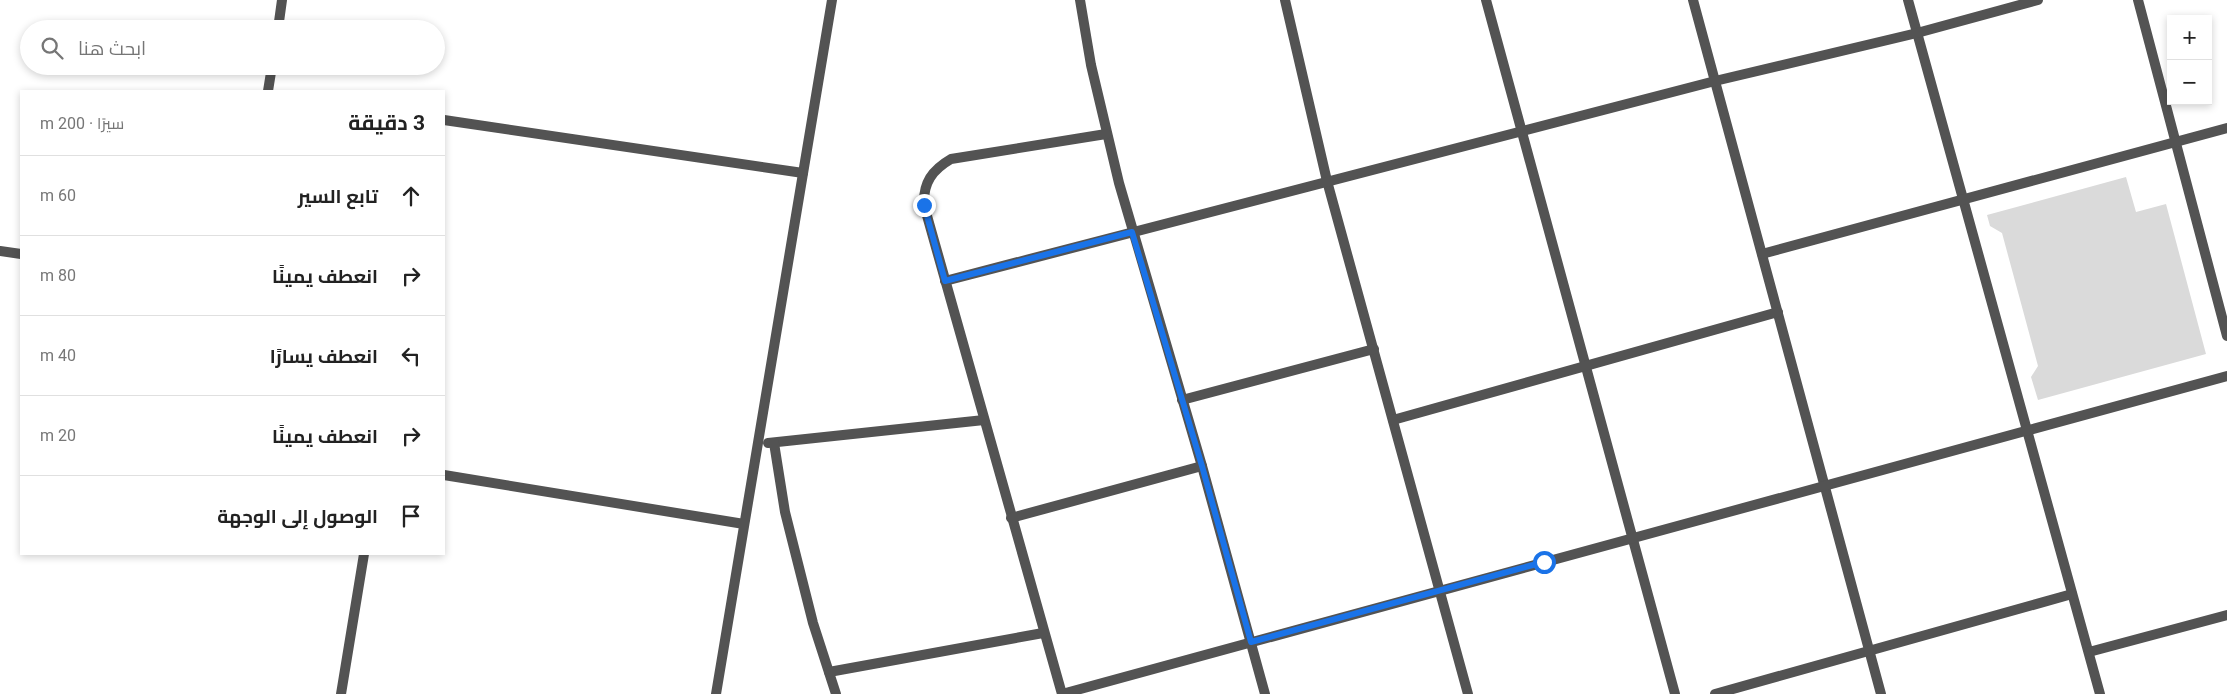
<!DOCTYPE html>
<html lang="ar">
<head>
<meta charset="utf-8">
<style>
	body { margin:0; font-family:Roboto,Cairo,sans-serif; background:#f6f6f6; color:#222; direction:rtl }
	.controls { position:absolute; right:15px; top:15px; display:grid; overflow:hidden; border-radius:0px; box-shadow:0 2px 8px #0003 }
	.controls button { width:45px; height:45px; display:grid; place-items:center; padding:0; border:0; border-bottom:1px solid #e0e0e0; background:#fff; color:#222; font:25px sans-serif }
	.stop { position:absolute; width:15px; height:15px; margin:-11px; border:4px solid #1a73e8; border-radius:50%; background:#fff }
	.stop.end { background:#1a73e8; border-color:#fff; box-shadow:0 1px 5px #0008 }
	.list { margin:0; padding:0; list-style:none }
	h2 { display:flex; justify-content:space-between; align-items:center; height:65px; margin:0; padding:0 20px; font-size:21px }
	h2 small { font-size:16px; font-weight:400; color:#767676 }
	.list li { display:grid; grid-template-columns:32px 1fr auto; gap:15px; align-items:center; box-sizing:border-box; height:80px; padding:0 20px; border-top:1px solid #e0e0e0 }
	.list b { display:block; font-size:19px; white-space:nowrap }
	.list em { font-size:16px; font-style:normal; color:#767676 }
	.icon { flex:none; width:28px; height:28px; fill:none; stroke:currentColor; stroke-width:2; stroke-linecap:round; stroke-linejoin:round }
	.map { position:relative; flex:none; width:2227px; height:694px; overflow:hidden; direction:ltr }
	.search { position:absolute; background:#fff; box-shadow:0 2px 8px #0003; left:20px; top:20px; width:425px; height:55px; display:flex; align-items:center; gap:12px; box-sizing:border-box; padding:0 18px; border-radius:28px; color:#767676; font-size:19px }
	.panel { position:absolute; background:#fff; box-shadow:0 2px 8px #0003; left:20px; top:90px; width:425px; height:465px; border-radius:0px; direction:rtl }
	.map>svg:first-child { display:block }
</style>
</head>
<body>
<div class="map">
<svg width="2227" height="694" viewBox="0 0 2227 694">
	<rect width="100%" height="100%" fill="#fff"/>
	<path fill="#dadada" d="M2126,177L2136,212L2166,204L2206,354L2038,400L2031,377L2038,366L2002,233L1990,226L1987,215Z"/>
	<g fill="none" stroke-linecap="round" stroke-linejoin="round">
		<g stroke="#535353" stroke-width="10">
			<path d="M1080,0L1091,65L1119,183L1202,466L1265,694"/>
			<path d="M1285,0L1327,181L1468,694"/>
			<path d="M1486,0L1675,694"/>
			<path d="M1693,0L1881,694"/>
			<path d="M1908,0L2100,694"/>
			<path d="M2138,0L2227,336"/>
			<path d="M278,29L282,0"/>
			<path d="M268,91L272,66"/>
			<path d="M444,120L803,173"/>
			<path d="M1106,134L951,159C932,170 923,183 924,205L1062,694L2227,376"/>
			<path d="M0,251L21,254"/>
			<path d="M1762,254L2227,128"/>
			<path d="M945,281L1715,81L1917,33L2038,0"/>
			<path d="M1182,400L1374,349"/>
			<path d="M1393,420L1778,312"/>
			<path d="M768,443L984,420"/>
			<path d="M774,443L785,512L813,623L836,694"/>
			<path d="M444,475L744,524"/>
			<path d="M1011,518L1202,466"/>
			<path d="M2089,652L2227,615"/>
			<path d="M829,672L1043,633"/>
			<path d="M341,694L364,554"/>
			<path d="M716,694L832,0"/>
			<path d="M1715,694L2072,594"/>
		</g>
	</g>
	<g fill="none" stroke-linecap="round" stroke-linejoin="round">
		<path stroke="#1a73e8" stroke-width="6" d="M924,205L945,281L1132,232L1202,466L1251,642L1544,562"/>
	</g>
</svg>
<div class="controls">
<button>+</button>
<button>−</button>
</div>
<div class="stop" style="left:1544px;top:562px"></div>
<div class="stop end" style="left:924px;top:205px"></div>
<div class="search"><svg class="icon" aria-label="search" viewBox="0 0 24 24"><circle cx="10" cy="10" r="6"/><path d="M15 15l6 6"/></svg>ابحث هنا</div>
<section class="panel">
<h2>3 دقيقة<small>سيرًا · 200 m</small></h2>
<ul class="list">
<li><svg class="icon" aria-label="ahead" viewBox="0 0 24 24"><path d="M12 20V5M6 11l6-6 6 6"/></svg><div><b>تابع السير</b></div><em>60 m</em></li>
<li><svg class="icon" aria-label="right" viewBox="0 0 24 24"><path d="M7 20v-9h11M14 6l5 5-5 5"/></svg><div><b>انعطف يمينًا</b></div><em>80 m</em></li>
<li><svg class="icon" aria-label="left" viewBox="0 0 24 24"><path d="M17 20v-9H6M10 6l-5 5 5 5"/></svg><div><b>انعطف يسارًا</b></div><em>40 m</em></li>
<li><svg class="icon" aria-label="right" viewBox="0 0 24 24"><path d="M7 20v-9h11M14 6l5 5-5 5"/></svg><div><b>انعطف يمينًا</b></div><em>20 m</em></li>
<li><svg class="icon" aria-label="arrive" viewBox="0 0 24 24"><path d="M6 21V4h12l-3 4 3 4H6"/></svg><div><b>الوصول إلى الوجهة</b></div></li>
</ul>
</section>
</div>
</body>
</html>
